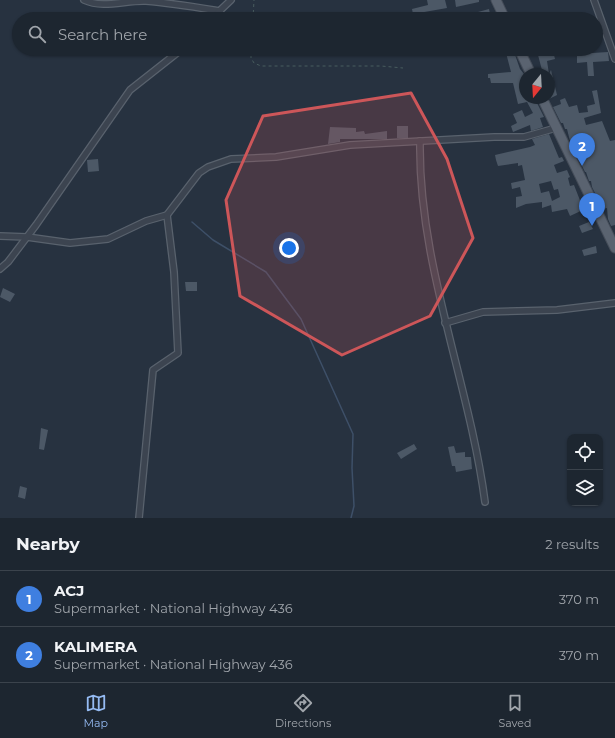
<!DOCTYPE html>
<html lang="en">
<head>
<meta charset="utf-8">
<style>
	body { margin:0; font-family:Montserrat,sans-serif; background:#252e38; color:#f1f3f6 }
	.controls { position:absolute; right:12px; bottom:12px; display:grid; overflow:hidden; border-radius:8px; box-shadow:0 1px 3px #0004 }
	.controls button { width:36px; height:36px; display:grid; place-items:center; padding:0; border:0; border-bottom:1px solid #3b434c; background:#1d2630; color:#f1f3f6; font:20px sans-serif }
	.compass { position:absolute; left:519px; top:68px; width:36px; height:36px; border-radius:50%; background:#1d2630; box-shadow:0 1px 3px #0004; rotate:198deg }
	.you { position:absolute; left:289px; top:248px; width:14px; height:14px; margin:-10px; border:3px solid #fff; border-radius:50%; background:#1a73e8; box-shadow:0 0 0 6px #1a73e833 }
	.badge { display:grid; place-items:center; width:26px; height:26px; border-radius:50%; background:#95bbf3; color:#fff; font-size:13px; font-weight:700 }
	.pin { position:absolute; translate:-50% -33px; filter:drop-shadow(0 1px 2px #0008) }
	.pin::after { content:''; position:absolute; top:21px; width:14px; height:12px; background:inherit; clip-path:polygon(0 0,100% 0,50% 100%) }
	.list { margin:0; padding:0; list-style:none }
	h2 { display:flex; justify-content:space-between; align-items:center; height:52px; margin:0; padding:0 16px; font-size:17px }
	h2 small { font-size:13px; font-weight:400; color:#a0a5ab }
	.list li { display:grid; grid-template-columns:26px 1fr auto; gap:12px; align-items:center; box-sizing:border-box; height:56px; padding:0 16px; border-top:1px solid #3b434c }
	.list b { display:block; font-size:15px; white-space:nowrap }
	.list p { margin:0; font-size:13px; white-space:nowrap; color:#a0a5ab }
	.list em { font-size:13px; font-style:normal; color:#a0a5ab }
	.icon { flex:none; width:22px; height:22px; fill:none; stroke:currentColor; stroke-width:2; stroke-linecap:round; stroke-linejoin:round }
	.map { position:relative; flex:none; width:615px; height:518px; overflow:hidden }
	.search { position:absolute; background:#1d2630; box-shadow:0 1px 3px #0004; left:12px; right:12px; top:12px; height:44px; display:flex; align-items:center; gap:10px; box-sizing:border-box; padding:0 14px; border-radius:22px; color:#a0a5ab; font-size:15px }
	.sheet { height:164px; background:#1d2630 }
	nav { display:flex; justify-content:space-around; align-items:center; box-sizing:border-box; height:56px; border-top:1px solid #3b434c; background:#1d2630; font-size:11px; color:#a0a5ab }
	nav a { display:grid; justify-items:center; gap:2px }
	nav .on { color:#95bbf3 }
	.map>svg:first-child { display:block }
</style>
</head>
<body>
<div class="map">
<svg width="615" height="518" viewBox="0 0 615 518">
	<rect width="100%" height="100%" fill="#273240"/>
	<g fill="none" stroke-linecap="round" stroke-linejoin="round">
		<path stroke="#3e5068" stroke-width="1.5" d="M192,222L213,240L266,272L301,319L353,434L352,468L354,506L351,518"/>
	</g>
	<g fill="#4c5866" fill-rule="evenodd">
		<path d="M427,0H445L447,8L413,14L412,9L428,5Z"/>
		<path d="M455,0H479V2L456,7Z"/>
		<path d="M489,9L491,19H480L478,12Z"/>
		<path d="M505,49H513L520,69L524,74L525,98H535L534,102L536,101L544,117L540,118L543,127L531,131L530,125L513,132L511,126L517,123L513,114L522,110L525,117L533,113L527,102L518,104L513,83H491L490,78H488V74L511,72Z"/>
		<path d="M533,49H547L548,56L554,55L555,59L547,61L549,74L551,70L557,95L549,99V74H543L538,55L535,56Z"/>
		<path d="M608,52L609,61L593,62L594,76H588L587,62L577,63V54Z"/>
		<path d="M597,90L601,113L584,118L586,125L602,121L610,141L615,140V225L611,226L608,219L607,208L603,209L592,187L591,181H589L586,172H585L570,141L567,129H565L563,123H561L553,107L561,104L560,100L565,98L569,107L577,105L579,113L588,112L587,106L595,104L592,91Z"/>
		<rect x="397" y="126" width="11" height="12"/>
		<path d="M330,127L356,128V132L364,131L365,134L387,131V139H340V142L328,144Z"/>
		<path d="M549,134L559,158L562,157L564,161L554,165L557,173L567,170L570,177L568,178L570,186L574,185L581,203L585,209L570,216L567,209L552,212L551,205L542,208V202L526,204L516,208V197L522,196L520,187L512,189L511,183L525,180L522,165L518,166V163L498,166L496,160L495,155L530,147L535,145L532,139ZM551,181L554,190L558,189L560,197L552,201L549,191L541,193L539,184Z"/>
		<path d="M98,159L99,171L88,172L87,160Z"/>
		<path d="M589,222L593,229L582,233L579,226Z"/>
		<path d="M596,246L597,253L584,256L582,250Z"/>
		<path d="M185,282H197V291H186Z"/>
		<path d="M3,288L15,294L10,302L0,297Z"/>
		<path d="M41,428L48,430L44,450L39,449Z"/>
		<path d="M414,444L417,449L401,459L397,453Z"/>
		<path d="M454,446L456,453L465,452V457H471L472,469L456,472L455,466H452L448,447Z"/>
		<path d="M20,486L27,488L25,499L18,497Z"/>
	</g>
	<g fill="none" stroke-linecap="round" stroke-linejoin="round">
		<defs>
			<g id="street">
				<path d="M84,0C103,9 126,0 146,1C171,3 195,7 220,11"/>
				<path d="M594,0L615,59"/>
				<path d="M211,19L231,0"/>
				<path d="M420,141C418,264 469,381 485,502"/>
				<path d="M0,236L27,237L70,243L108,239L146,221L167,215L199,173L208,167L231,159L276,157L350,145L494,137H524L556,128"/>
				<path d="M0,269L8,262L36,225L130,90L182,49"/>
				<path d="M445,323L483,312L557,310L615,303"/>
				<path d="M139,518L153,370L178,353L174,272L167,215"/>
			</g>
			<g id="primary">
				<path d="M496,0L505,19"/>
				<path d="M519,49L531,74"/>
				<path d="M542,98L615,248"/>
			</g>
		</defs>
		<use href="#street" stroke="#59626d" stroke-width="8"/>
		<use href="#primary" stroke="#454d59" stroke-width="11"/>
		<g stroke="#485c5e" stroke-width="1" stroke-dasharray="3 3" stroke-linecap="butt">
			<path d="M253,19L254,0"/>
			<path d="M251,49V58L254,63L261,66H381L403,68"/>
		</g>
		<use href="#street" stroke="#3c4450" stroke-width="5.5"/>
		<use href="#primary" stroke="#5a6370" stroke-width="9"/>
	</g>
	<path fill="#cd5659" fill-opacity="0.2" stroke="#cd5659" stroke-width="3" stroke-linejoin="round" d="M411,93L447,159L473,238L430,316L342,355L240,296L226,200L263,116Z"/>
</svg>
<div class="controls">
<button><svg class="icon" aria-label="locate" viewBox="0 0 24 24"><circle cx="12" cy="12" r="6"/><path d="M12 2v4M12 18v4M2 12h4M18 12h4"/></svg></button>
<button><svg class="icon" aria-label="layers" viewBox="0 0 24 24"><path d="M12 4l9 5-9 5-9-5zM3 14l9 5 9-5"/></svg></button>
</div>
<svg class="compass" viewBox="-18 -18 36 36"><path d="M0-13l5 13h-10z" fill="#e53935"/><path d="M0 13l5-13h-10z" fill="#a0a5ab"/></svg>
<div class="you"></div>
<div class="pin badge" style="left:592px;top:226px;background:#3f7fe0">1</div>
<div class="pin badge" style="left:582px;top:166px;background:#3f7fe0">2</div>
<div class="search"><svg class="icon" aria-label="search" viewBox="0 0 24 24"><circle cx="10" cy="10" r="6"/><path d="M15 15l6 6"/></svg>Search here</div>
</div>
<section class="sheet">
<h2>Nearby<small>2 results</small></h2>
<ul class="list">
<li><span class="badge" style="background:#3f7fe0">1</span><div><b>ACJ</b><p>Supermarket · National Highway 436</p></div><em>370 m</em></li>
<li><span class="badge" style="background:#3f7fe0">2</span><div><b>KALIMERA</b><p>Supermarket · National Highway 436</p></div><em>370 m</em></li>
</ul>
</section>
<nav>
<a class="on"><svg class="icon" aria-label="map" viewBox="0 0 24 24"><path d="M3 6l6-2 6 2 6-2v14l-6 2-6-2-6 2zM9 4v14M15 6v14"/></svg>Map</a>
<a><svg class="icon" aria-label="directions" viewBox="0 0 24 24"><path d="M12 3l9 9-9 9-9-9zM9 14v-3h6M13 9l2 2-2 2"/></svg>Directions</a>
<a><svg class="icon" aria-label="saved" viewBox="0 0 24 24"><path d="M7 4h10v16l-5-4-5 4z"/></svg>Saved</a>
</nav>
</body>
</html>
